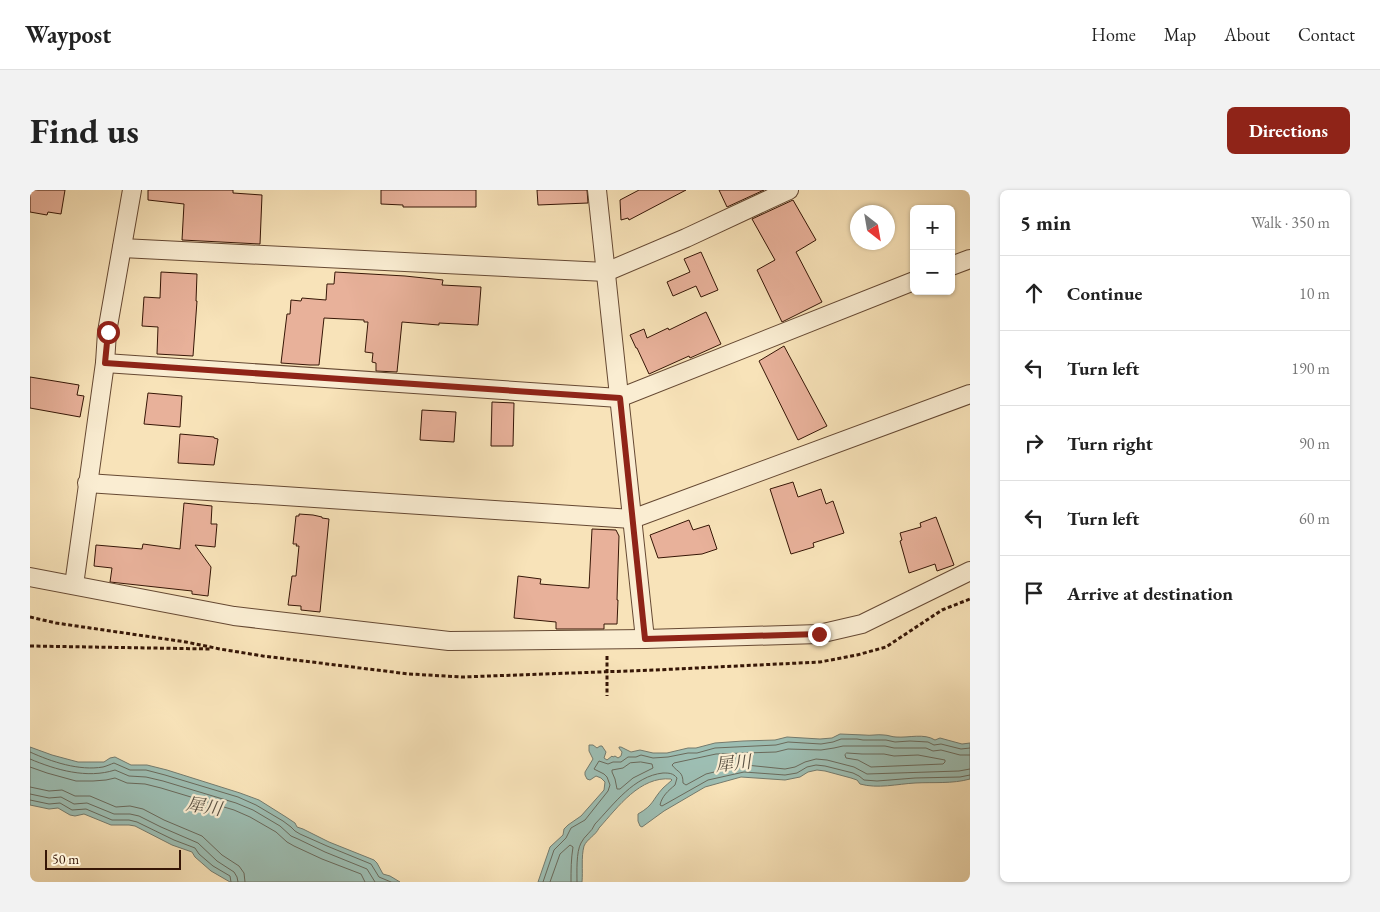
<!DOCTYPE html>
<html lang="en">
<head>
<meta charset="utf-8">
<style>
	body { margin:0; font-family:"EB Garamond","Noto Serif JP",serif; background:#f2f2f2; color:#222 }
	.controls { position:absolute; right:15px; top:15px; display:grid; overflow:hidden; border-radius:8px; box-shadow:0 1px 4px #0004 }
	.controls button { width:45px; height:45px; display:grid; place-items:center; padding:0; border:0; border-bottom:1px solid #e0e0e0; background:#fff; color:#222; font:25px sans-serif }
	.compass { position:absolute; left:820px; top:15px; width:45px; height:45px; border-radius:50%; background:#fff; box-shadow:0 1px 4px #0004; rotate:149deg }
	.scale { position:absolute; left:15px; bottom:12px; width:136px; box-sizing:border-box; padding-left:5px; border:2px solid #361606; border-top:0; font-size:14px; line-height:18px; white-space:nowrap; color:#361606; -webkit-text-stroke:4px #faedd2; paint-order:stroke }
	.stop { position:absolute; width:15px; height:15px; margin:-11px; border:4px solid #8f2418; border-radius:50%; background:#fff }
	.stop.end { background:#8f2418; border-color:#fff; box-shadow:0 1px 5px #0008 }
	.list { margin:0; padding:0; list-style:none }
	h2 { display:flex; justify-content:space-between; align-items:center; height:65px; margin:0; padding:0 20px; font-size:21px }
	h2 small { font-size:16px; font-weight:400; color:#767676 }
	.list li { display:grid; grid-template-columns:32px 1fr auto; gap:15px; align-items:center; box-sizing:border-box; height:75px; padding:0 20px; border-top:1px solid #e0e0e0 }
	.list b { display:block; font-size:19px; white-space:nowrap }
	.list em { font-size:16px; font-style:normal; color:#767676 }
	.icon { flex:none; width:28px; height:28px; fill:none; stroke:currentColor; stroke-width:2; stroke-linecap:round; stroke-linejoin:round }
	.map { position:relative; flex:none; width:940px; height:692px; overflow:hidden; border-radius:8px }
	header { display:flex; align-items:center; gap:30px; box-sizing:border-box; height:70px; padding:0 25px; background:#fff; border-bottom:1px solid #e0e0e0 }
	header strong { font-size:24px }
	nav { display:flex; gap:28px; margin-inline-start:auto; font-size:18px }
	.intro { display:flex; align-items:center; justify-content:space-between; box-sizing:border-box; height:120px; padding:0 30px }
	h1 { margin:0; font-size:35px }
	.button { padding:12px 22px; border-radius:8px; background:#8f2418; color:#fff; font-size:18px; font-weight:700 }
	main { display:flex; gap:30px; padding:0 30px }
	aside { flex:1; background:#fff; border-radius:8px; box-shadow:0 1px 4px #0004 }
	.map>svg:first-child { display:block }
</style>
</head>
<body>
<header>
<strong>Waypost</strong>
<nav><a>Home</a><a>Map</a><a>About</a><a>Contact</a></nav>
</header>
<div class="intro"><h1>Find us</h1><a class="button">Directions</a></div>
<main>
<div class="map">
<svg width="940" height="692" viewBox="0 0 940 692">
	<rect width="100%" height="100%" fill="#f8e3b9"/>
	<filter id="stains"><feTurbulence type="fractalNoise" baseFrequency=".004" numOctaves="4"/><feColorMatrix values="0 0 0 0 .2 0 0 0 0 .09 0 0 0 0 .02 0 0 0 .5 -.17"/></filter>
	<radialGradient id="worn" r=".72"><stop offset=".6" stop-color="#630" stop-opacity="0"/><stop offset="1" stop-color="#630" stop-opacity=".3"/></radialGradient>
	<g fill="#9dbeb3" stroke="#747b6e">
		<path d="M810,544C818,544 826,545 834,545C841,546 847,544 854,545C858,545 862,547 866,547C879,548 894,543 905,550L910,548L932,554L940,553V589C922,594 904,592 885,593C867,594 848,599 830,594L827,590L821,588L795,581L787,580L778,582L770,587L755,590L711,587L675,597L634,621L612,637L610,636L608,631V624C624,615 622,610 633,598C636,595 639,593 642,590L641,589C610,586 588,617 569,638C566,645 557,649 554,656C551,667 553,681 552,692H508L520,657L533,645L534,639L538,635L551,626L574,600L575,592L571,588L566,586L560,590L557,589L555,585V582L563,569L559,561V555H563L567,558L570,556H572L576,562L574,568L577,570L582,566L583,567L585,566L588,568L591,566L592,562L589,558V557H591L601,562L610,560L623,563H637L658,558H666L685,553L713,551L745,550L757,547L790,549L802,548Z"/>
		<path d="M0,557L22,565L48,572H74L80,568L85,567L101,575H117L137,580L210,603L229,610L256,627L265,633L267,637L273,639L299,652L344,670L347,673L353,684L360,686L370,692H200L181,681L165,667L162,662L142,655L105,636L99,635H81L54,624L45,626L40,625L28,618L19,619L0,615Z"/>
	</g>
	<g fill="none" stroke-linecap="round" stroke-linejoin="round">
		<g stroke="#6a6a5c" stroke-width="1">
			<path d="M0,562C22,572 49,581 73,577C77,576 81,574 84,573L100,580H116L135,585L208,607L226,615L253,631L261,637L265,641L270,644L297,656L341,674L349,687L361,692"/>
			<path d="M817,563L832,564H854L864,566L888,565L915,570V572L913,574L841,577L828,570L816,568L815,565Z"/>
			<path d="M940,565H930L911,560L903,561L896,558H864L855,556H813L804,558L791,560L758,559L746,562L686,564L644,573L642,575C648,583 653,581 653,593L656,595L676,584L709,576L716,575L755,579L765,577L775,572L786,569L797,570L824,577L837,584L929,581L940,579"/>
			<path d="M0,569C26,580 57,589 85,580L99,586L116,587L133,591L206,613L223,620L250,636L261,646L268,649L295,662L337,679L345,692"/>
			<path d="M611,572L622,574L623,578L603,588L590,599H587L585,589L582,582V580L593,578L600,573Z"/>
			<path d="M0,577L17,583L46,591H63L76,590L85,588L97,593L115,594L131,598L204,620L220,627L246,642L257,652L264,656L292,669L331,684L335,692"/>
			<path d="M0,597L19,601L32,600L45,606H60L86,617L100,616L113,619L134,630L172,646L192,665L209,676L214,683L215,692"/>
			<path d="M0,604L19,608L31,607L44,614L57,613L84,624H100L109,626L131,637L168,653L187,671L204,682L207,687L208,692"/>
			<path d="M0,610L19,614L30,613L42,620L56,619L82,630H99L107,632L144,650L165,658L169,664L183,676L200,686L201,692"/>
			<path d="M513,692L524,660L536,648L541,638L555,630L578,601L580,595L577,587L574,584L564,579L569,571L578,574L583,572H591L598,567H606L611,565L623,568L638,567L658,563H667L685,558L746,555L758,552L791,554L803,552L811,549H827L833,550H856L865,552L880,551L898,552L904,555L911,554L931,559L940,558"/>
			<path d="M520,692L530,664L540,655L543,657C541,669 541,680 541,692"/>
			<path d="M547,692C547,682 546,662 551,653C554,646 562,642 565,634C584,614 604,586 633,583C639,583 643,583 647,588L645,595C638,601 632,606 630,615L632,616L678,590L714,582L755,585L767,583L777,577L786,575L795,576L823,583L829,586L834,590L847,591L885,588L930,587L940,585"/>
		</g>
	</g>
	<g fill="#e8b19a" stroke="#361606">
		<path d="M0,0H35L31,24L18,22L17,25L0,22Z"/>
		<path d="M118,0H203V3L232,5L230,54L152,50L154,14L118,10Z"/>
		<path d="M351,0H446V17H373V15L351,14Z"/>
		<path d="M507,0H557L558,13L508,15Z"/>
		<path d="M609,0H656L599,30L598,28L591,30L590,10Z"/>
		<path d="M689,0H734L697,17Z"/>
		<path d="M763,10L786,50L766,62L792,112L752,132L727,80L745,70L722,29Z"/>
		<path d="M671,62L688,100L671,107L666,96L643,106L637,92L660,82L654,69Z"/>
		<path d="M131,82L167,84L166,111H167L163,166L127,164L128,137L112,136L114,107L130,108Z"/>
		<path d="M305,82L375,86L413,90L412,95L451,97L448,135L409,133V135L372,132L367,182L346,181V173L342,172L343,163L335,162L338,132H334V130L294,128L289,175H280L251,173L257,124H260L261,110L271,111L272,108L296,110L297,94H304Z"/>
		<path d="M676,122L691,154L660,168L659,166L619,184L607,158H606L600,145L614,139L617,148L638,138L639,140Z"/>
		<path d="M754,156L797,236L768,250L729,171Z"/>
		<path d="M0,187L49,195L47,205L54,206L50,227L0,218Z"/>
		<path d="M118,203L152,206L150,237L114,234Z"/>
		<path d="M462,212L484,213L483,256H461Z"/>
		<path d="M392,220L426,222L424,252L390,250Z"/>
		<path d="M150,244L184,247V248L188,249L184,275L148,273Z"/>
		<path d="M763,292L768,307L791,299L796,314L803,311L814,343L783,353L784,357L761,364L740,299Z"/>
		<path d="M154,313L182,316L181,334H187L185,357L165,355L181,377L178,406L162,404V401L80,392L82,378L64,376L66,355L112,359L113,354L150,359Z"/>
		<path d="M269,324L283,325L292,327V328L299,329L290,422L271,420V416L258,415L262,386H266L269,356H266L267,354H263L266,326H269Z"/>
		<path d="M906,327L924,375L907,381L905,374L879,383L870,351L872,350L870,343L891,337L890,333Z"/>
		<path d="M659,330L663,340L679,335L687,359L672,364L628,368L620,345Z"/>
		<path d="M562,339L586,340L589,346L587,410H588L587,434H574V439H526V432L484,428L488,386L511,389L510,394L559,398Z"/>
	</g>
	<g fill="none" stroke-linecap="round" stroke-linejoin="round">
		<defs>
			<g id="minor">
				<path d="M567,0L615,449"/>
				<path d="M92,58L576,82L656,48L759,0"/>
				<path d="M921,76L940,69"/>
				<path d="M75,173L589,208L884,91"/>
				<path d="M57,293L602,329L940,204"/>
				<path d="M0,387L204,426L419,451L615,449L789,444L832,434L940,381"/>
				<path d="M44,395L75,173L77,142L102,0"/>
			</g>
		</defs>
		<use href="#minor" stroke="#664933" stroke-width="20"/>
		<g stroke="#361606" stroke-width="3" stroke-dasharray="4 2.5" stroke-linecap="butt">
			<path d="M0,427L26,433L156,452L190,459L233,466L379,484L432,487L625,480L790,472L827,465L856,457L912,420L940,409"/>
			<path d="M0,456L182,459"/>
			<path d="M577,466V506"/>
		</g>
		<use href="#minor" stroke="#faedd2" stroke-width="18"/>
	</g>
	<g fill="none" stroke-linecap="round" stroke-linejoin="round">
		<path stroke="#8f2418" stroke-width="6" d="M78,142L75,173L590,208L615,449L789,444"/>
	</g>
	<g text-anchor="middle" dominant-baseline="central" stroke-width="4.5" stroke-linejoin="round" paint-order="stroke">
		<g font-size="18" font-style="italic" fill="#5a5143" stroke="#faedd2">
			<text transform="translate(703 573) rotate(-6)">犀川</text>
			<text transform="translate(174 616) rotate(9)">犀川</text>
		</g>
	</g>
	<rect width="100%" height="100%" filter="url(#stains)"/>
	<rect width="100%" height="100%" fill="url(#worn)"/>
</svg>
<div class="controls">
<button>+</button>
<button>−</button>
</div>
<svg class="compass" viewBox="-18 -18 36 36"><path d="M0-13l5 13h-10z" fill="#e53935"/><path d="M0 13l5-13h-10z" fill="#767676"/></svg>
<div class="scale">50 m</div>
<div class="stop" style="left:78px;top:142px"></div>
<div class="stop end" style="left:789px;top:444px"></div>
</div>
<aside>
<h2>5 min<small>Walk · 350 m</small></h2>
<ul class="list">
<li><svg class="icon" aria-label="ahead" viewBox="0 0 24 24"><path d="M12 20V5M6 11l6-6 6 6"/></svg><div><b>Continue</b></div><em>10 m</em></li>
<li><svg class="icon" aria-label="left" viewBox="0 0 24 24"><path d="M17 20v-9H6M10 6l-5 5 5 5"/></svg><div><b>Turn left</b></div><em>190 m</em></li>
<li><svg class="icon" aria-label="right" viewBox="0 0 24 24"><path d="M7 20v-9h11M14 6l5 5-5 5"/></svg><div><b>Turn right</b></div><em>90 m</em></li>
<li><svg class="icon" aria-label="left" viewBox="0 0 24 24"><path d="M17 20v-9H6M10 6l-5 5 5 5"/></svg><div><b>Turn left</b></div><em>60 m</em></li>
<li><svg class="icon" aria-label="arrive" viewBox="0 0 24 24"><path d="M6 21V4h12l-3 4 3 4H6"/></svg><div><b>Arrive at destination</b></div></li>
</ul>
</aside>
</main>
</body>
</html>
